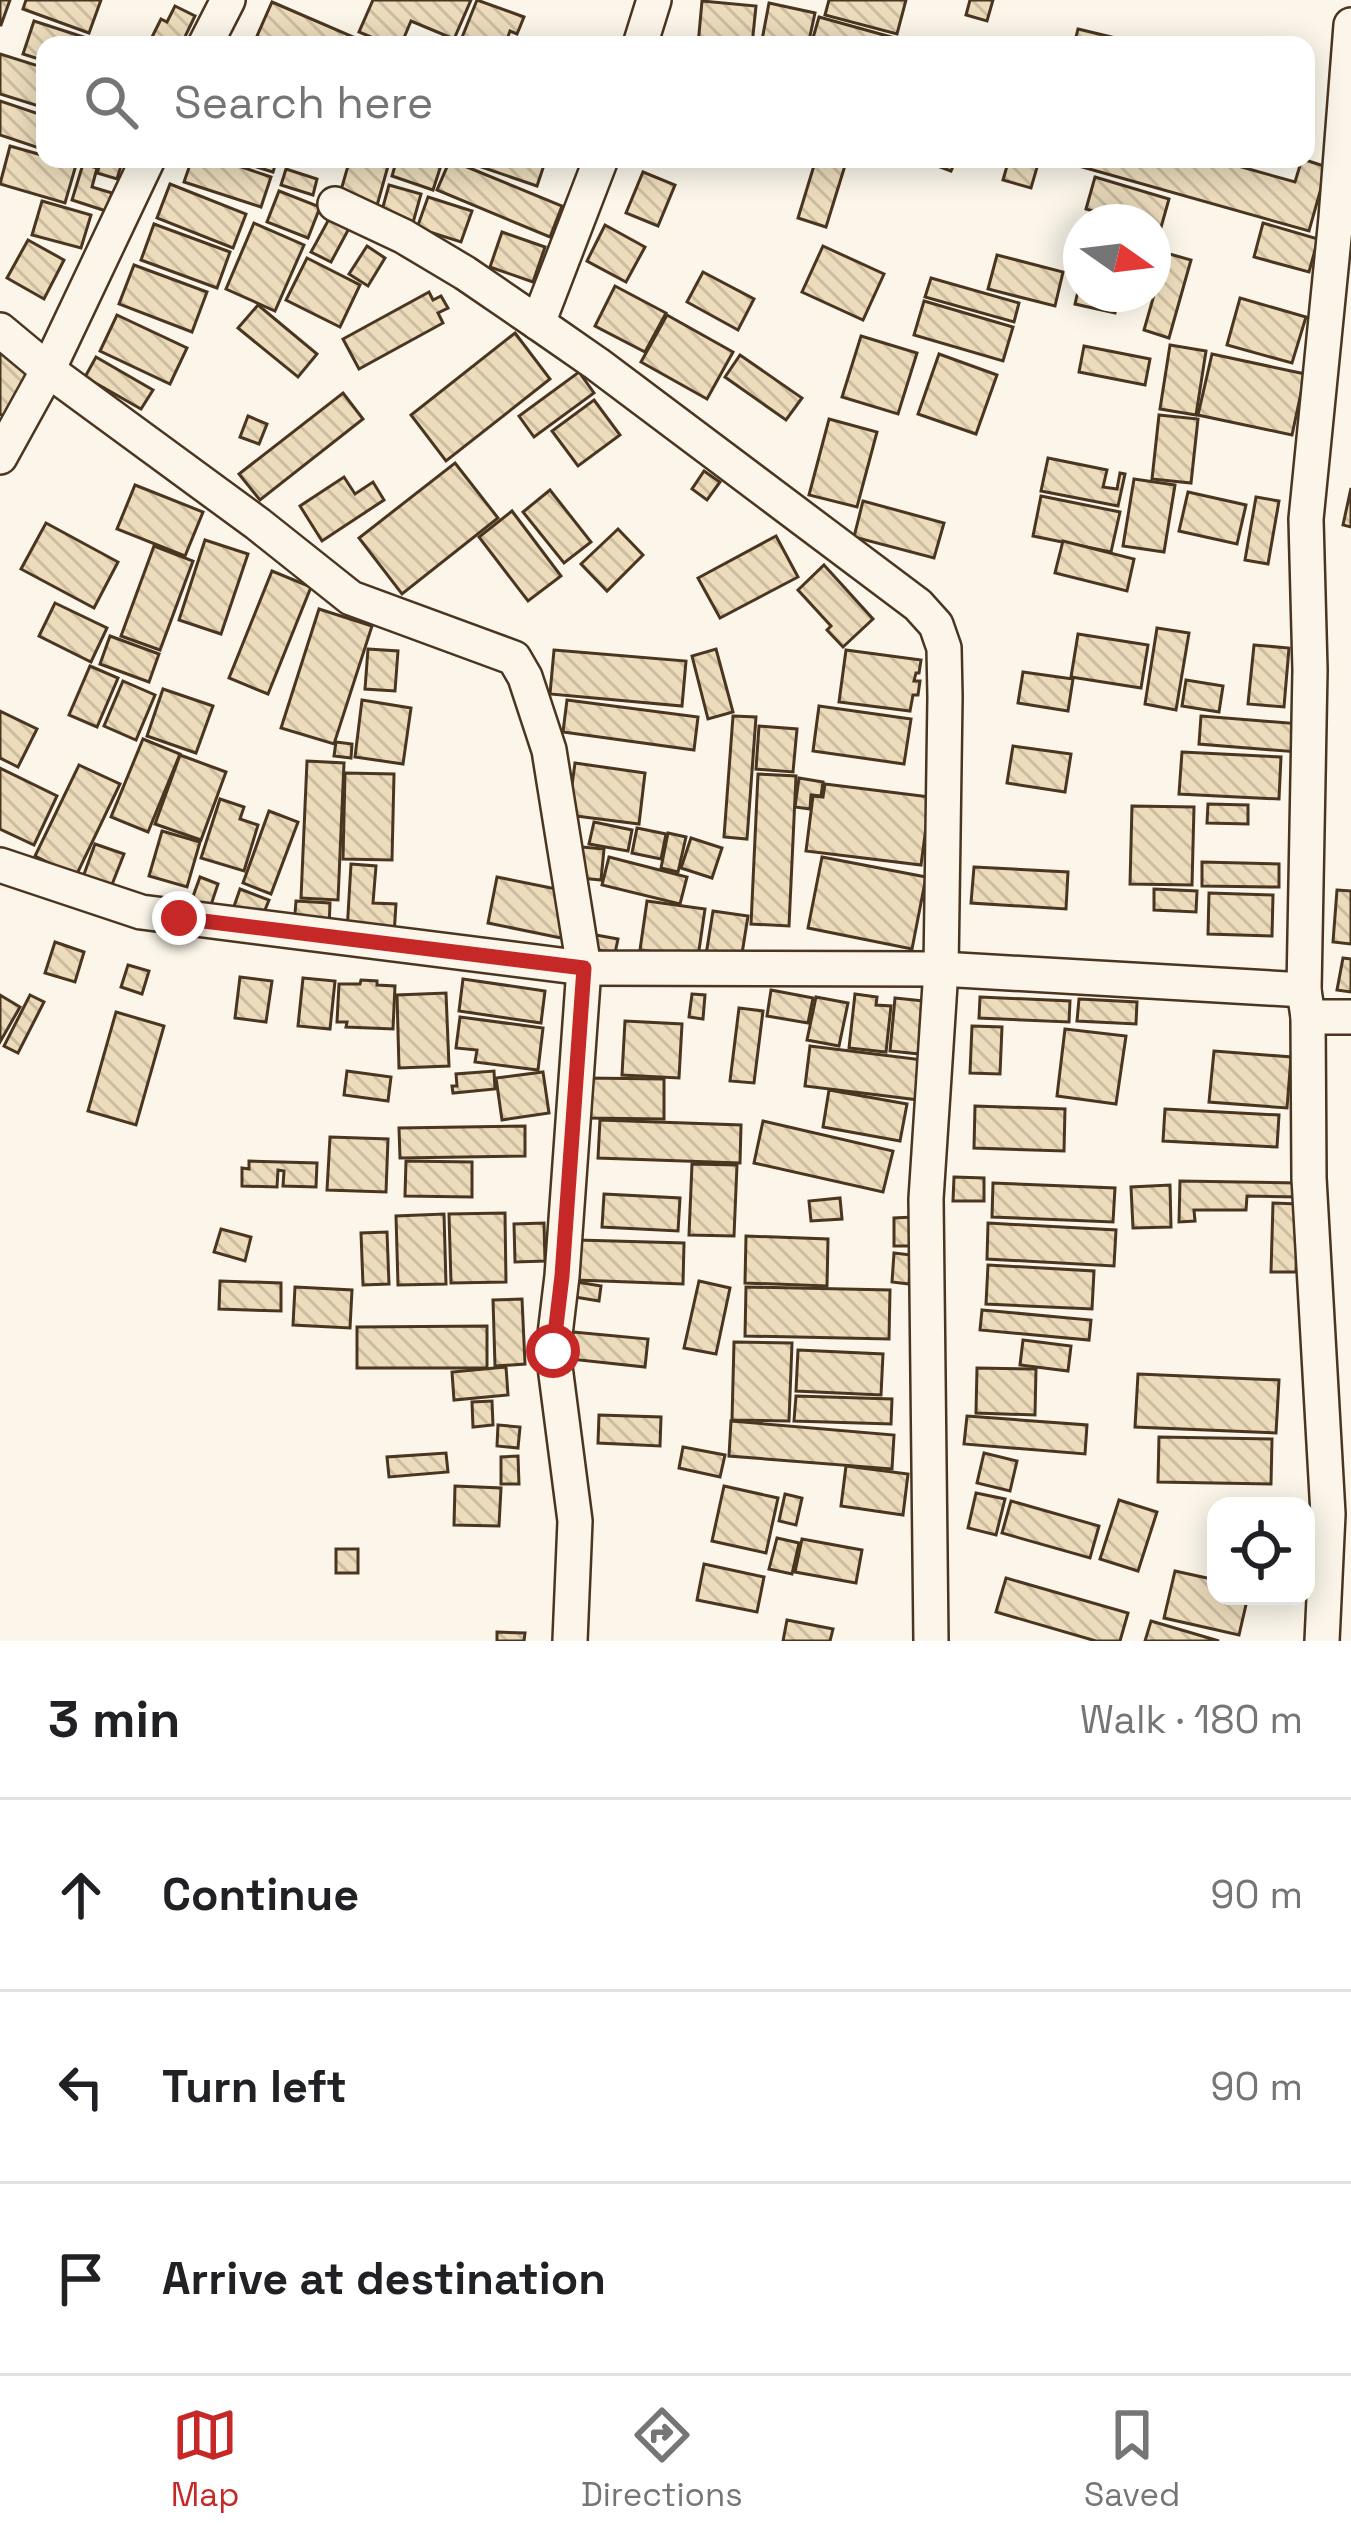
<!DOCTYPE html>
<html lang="en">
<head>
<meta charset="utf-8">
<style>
	body { margin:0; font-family:"Space Grotesk",sans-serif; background:#f2f2f2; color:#202124 }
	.controls { position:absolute; right:36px; bottom:36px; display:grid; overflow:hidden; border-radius:24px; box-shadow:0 6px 30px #0003 }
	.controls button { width:108px; height:108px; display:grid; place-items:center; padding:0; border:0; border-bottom:3px solid #e0e0e0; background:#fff; color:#202124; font:60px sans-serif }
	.compass { position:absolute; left:1063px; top:204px; width:108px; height:108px; border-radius:50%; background:#fff; box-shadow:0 6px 30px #0003; rotate:104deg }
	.stop { position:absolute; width:36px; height:36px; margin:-27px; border:9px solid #c62828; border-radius:50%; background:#fff }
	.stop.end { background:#c62828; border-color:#fff; box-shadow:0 3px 12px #0008 }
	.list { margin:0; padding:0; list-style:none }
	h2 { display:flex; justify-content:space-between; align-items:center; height:156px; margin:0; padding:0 48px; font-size:51px }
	h2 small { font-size:39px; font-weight:400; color:#757577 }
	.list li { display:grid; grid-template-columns:78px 1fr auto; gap:36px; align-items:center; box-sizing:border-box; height:192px; padding:0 48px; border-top:3px solid #e0e0e0 }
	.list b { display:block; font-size:45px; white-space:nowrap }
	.list em { font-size:39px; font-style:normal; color:#757577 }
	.icon { flex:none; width:66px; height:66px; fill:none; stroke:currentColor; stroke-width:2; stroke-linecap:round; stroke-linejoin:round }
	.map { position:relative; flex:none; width:1351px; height:1641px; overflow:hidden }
	.search { position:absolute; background:#fff; box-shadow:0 6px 30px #0003; left:36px; right:36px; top:36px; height:132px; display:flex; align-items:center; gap:30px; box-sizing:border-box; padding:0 42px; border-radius:24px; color:#757577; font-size:45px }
	.sheet { height:732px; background:#fff }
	nav { display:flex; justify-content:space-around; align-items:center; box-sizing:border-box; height:168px; border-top:3px solid #e0e0e0; background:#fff; font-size:33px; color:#757577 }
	nav a { display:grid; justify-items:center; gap:6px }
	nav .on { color:#c62828 }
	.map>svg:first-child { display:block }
</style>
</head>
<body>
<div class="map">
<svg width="1351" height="1641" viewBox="0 0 1351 1641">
	<defs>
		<pattern id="building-back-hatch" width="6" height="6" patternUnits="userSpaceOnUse" patternTransform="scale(3)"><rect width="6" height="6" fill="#ecdcbc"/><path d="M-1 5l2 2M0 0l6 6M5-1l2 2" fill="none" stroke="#ccbda1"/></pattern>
	</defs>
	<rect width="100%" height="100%" fill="#fbf6e9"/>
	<g fill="url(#building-back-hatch)" stroke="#4a3520" stroke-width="3">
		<path d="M0,0H10L1,25H0Z"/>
		<path d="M26,0H101L89,33L23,9Z"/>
		<path d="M373,0H471L454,39L411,21L401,45H390L359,32Z"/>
		<path d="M477,0L524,17L517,34L510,31L505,45H459Z"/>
		<path d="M829,0H906L897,34L825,15Z"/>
		<path d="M970,0H993L987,21L966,15Z"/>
		<path d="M702,1L756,6L752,45H698Z"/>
		<path d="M272,2L365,42L364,45H277L257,36Z"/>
		<path d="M769,3L815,13L808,45H784L762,40Z"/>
		<path d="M175,6L195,16L181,45H148L161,19L167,22Z"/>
		<path d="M819,17L920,45H811Z"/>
		<path d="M34,21L108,45H45V61L23,54Z"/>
		<path d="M1078,29L1145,45H1074Z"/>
		<path d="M0,54L45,68V108L0,94Z"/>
		<path d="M0,101L45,116V150L0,135Z"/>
		<path d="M10,146L45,156V159L76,165L65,203L0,184Z"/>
		<path d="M102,159H123L117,179L97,173Z"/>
		<path d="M192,159H218L271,177L261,207L184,182Z"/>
		<path d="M231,159H277L273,172Z"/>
		<path d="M350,159H390L376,209L339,197Z"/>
		<path d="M397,159H443L433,190L392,176Z"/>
		<path d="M458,159H546L537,186Z"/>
		<path d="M816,159H847L826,227L798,218Z"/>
		<path d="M919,159H956L951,171Z"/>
		<path d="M1009,159L1038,164L1031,188L1003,180Z"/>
		<path d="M1054,159H1213L1295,182L1302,159L1327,167L1309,231Z"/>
		<path d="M450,160L562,206L550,237L437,190Z"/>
		<path d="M83,164L97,168L92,187L112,193L106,211L72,200Z"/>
		<path d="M286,169L317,179L313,195L281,185Z"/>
		<path d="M643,172L675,185L658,226L626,213Z"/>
		<path d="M1095,177L1169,199L1160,231L1153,229V222H1130L1086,209Z"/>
		<path d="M170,184L246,214L233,248L157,218Z"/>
		<path d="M389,185L421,194L411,230L379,221Z"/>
		<path d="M279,191L320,207L308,238L267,222Z"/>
		<path d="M428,197L472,211L461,242L417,228Z"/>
		<path d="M42,201L91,215L81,248L32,235Z"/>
		<path d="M335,208L354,219L331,262L311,252Z"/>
		<path d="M254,223L304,245L275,311L226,289Z"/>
		<path d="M1263,223L1318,239L1309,272L1254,257Z"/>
		<path d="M154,224L230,252L217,288L141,260Z"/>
		<path d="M605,225L645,247L626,282L587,261Z"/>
		<path d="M502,232L545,247L533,282L490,267Z"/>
		<path d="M28,240L64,260L44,299L7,278Z"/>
		<path d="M367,246L385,258L368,286L349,274Z"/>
		<path d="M823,246L884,274L863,320L802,292Z"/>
		<path d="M1166,253L1191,260L1169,338L1144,330Z"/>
		<path d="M997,255L1063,272L1055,306L988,289Z"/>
		<path d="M307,258L360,285L340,327L286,300Z"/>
		<path d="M134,265L207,292L192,332L119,304Z"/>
		<path d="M703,272L754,299L738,330L687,302Z"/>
		<path d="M931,278L1019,303L1014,322L925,297Z"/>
		<path d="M1081,278V294H1119L1115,313L1075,304Z"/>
		<path d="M615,286L666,313L645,352L595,326Z"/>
		<path d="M429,292L433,300L441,296L448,308L438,313L443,323L359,369L343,339Z"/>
		<path d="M1240,298L1306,317L1292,363L1227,345Z"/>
		<path d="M924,301L1013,327L1003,361L914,335Z"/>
		<path d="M258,305L317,354L298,377L238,328Z"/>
		<path d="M117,315L187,348L170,384L100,351Z"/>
		<path d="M667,315L733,352L707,399L641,362Z"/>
		<path d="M515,333L550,379L446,461L411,415Z"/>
		<path d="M861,336L917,353L898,414L842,397Z"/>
		<path d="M1170,345L1206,351L1196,415L1160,409Z"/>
		<path d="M1084,346L1150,359L1145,385L1079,372Z"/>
		<path d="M0,352L35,371L8,418L0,414Z"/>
		<path d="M939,354L997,375L976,434L918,414Z"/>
		<path d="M1212,354L1305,374L1292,435L1198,415Z"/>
		<path d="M740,355L802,398L786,420L725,377Z"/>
		<path d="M96,357L153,390L141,409L85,377Z"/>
		<path d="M579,372L594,393L534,437L519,416Z"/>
		<path d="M343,393L363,419L260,500L239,474Z"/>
		<path d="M594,400L620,435L578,466L552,431Z"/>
		<path d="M1159,415L1198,419L1191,483L1152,479Z"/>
		<path d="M248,416L267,424L259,444L240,437Z"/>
		<path d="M829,419L877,432L857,507L809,495Z"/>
		<path d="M1048,458L1107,470L1103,487L1117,489L1120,473L1125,474L1118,506L1041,491Z"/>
		<path d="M455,463L498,518L402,594L359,538Z"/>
		<path d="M704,471L720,482L707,500L692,489Z"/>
		<path d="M344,477L355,494L373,482L384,500L322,541L300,506Z"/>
		<path d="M1134,479L1175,485L1164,552L1123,546Z"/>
		<path d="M135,485L203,512L185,556L117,529Z"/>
		<path d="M1351,488V527L1343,525Z"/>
		<path d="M550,490L591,542L564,563L523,512Z"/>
		<path d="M1188,492L1246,505L1237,544L1179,531Z"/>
		<path d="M1041,496L1120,512L1111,552L1033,536Z"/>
		<path d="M1256,497L1279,501L1268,564L1245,560Z"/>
		<path d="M863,501L944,523L934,558L854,537Z"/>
		<path d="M512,511L561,576L528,601L479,537Z"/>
		<path d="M46,523L118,562L94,608L21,569Z"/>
		<path d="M618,529L643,555L607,591L581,564Z"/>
		<path d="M776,536L798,577L720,618L698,578Z"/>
		<path d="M205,540L248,554L221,634L179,620Z"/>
		<path d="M1063,541L1134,559L1127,591L1055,573Z"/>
		<path d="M154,546L193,561L160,650L121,636Z"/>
		<path d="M824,565L873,619L843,647L827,630L831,626L798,590Z"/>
		<path d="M272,571L311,587L268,694L229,678Z"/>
		<path d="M55,603L107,628L91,662L39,636Z"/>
		<path d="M319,609L372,626L334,744L281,728Z"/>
		<path d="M1157,628L1189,633L1176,710L1145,704Z"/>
		<path d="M1078,634L1148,645L1141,688L1071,677Z"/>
		<path d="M110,636L159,654L149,682L100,664Z"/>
		<path d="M1254,645L1289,648L1284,707L1248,704Z"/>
		<path d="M368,649L398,651L395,691L365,689Z"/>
		<path d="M716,649L733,712L708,719L692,656Z"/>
		<path d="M554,650L686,661L682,706L550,694Z"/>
		<path d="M846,650L921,660L919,673H916L914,681H920L918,695H913L910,711L839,702Z"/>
		<path d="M90,666L118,678L97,727L69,715Z"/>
		<path d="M1023,672L1073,679L1068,711L1018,703Z"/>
		<path d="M1186,680L1223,686L1219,712L1182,706Z"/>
		<path d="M123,681L155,695L136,740L104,726Z"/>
		<path d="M163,689L213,706L196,753L147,736Z"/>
		<path d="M362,700L411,708L403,764L355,757Z"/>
		<path d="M567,700L698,717L694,750L563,732Z"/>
		<path d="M819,706L911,719L904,764L813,751Z"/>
		<path d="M0,711L37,729L18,767L0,758Z"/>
		<path d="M733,716L756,717L747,839L724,837Z"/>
		<path d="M1201,716L1301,724L1298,752L1199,744Z"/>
		<path d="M759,726L797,729L793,772L756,769Z"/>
		<path d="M143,739L180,754L148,832L111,817Z"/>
		<path d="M336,742L352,744L351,758L334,756Z"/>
		<path d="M1013,746L1071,754L1065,792L1007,783Z"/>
		<path d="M1182,752L1281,757L1279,799L1179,794Z"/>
		<path d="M180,755L226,772L201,840L155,824Z"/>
		<path d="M307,761L344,763L338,900L301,898Z"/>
		<path d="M575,763L645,773L639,824L568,815Z"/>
		<path d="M79,765L120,784L76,876L35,856Z"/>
		<path d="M0,768L57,796L34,845L0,829Z"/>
		<path d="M345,773L394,774L392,860L343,859Z"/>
		<path d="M758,774L796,776L789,926L751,924Z"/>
		<path d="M799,778L823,782L821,796L811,795L810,809L795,807Z"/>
		<path d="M825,784L930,797L921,865L806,851L813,796L823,797Z"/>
		<path d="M220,799L244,807L240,819L258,825L244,871L201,858Z"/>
		<path d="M1208,804L1248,805V824L1207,823Z"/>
		<path d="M1132,806L1194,807L1192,885L1130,884Z"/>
		<path d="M269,811L298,822L271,894L243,883Z"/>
		<path d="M594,822L632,830L628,851L589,844Z"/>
		<path d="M637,828L666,834L661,859L632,853Z"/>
		<path d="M162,831L200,842L187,887L149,876Z"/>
		<path d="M668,833L686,837L678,872L661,868Z"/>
		<path d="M691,838L722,848L712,878L681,868Z"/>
		<path d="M95,844L124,854L111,887L83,877Z"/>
		<path d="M582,847L604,849L601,880L580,878Z"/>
		<path d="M609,857L687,877L680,904L602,885Z"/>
		<path d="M822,857L926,877L912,949L808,928Z"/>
		<path d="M1202,862L1279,864V887L1202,886Z"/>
		<path d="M351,864L376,866L373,903L396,904L394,935L347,932Z"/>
		<path d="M974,867L1068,872L1066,909L971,903Z"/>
		<path d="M200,877L218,884L210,908L191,902Z"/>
		<path d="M497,877L571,892L561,938L488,923Z"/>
		<path d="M240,889L269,900L260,922L232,912Z"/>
		<path d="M1154,889L1197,891L1196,912L1154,910Z"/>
		<path d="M1337,890L1351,891V944L1333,942Z"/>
		<path d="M1209,893L1273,895L1272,936L1208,934Z"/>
		<path d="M296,901L330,903L329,928L294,926Z"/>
		<path d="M647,901L705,909L698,957L640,950Z"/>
		<path d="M713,911L748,916L741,960L706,955Z"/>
		<path d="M596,935L618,939L615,953L594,949Z"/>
		<path d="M55,942L84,952L75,982L45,973Z"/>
		<path d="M1343,958L1351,959V992L1337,990Z"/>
		<path d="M128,965L149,971L142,994L121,987Z"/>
		<path d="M240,977L272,981L266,1022L235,1018Z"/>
		<path d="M303,978L335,981L330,1029L298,1026Z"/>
		<path d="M463,979L545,991L541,1023L459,1011Z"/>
		<path d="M361,980L377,981V985L395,986L393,1029L346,1027L347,1022H337L339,984H360Z"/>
		<path d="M771,990L813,998L808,1023L767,1016Z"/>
		<path d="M446,993L449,1066L399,1068L397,995Z"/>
		<path d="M692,994L705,995L703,1019L689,1017Z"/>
		<path d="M855,994L877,997L876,1005L891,1006L886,1052L849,1048Z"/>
		<path d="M0,995L20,1007L0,1042Z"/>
		<path d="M30,995L44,1002L18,1053L4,1046Z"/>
		<path d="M816,997L848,1003L839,1046L807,1040Z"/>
		<path d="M980,997L1070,1001L1069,1022L979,1018Z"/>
		<path d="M895,998L934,1002L929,1055L890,1051Z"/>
		<path d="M1079,999L1137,1002L1136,1024L1077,1021Z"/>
		<path d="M739,1008L763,1011L754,1083L730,1081Z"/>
		<path d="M116,1012L164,1026L136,1125L88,1111Z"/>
		<path d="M460,1017L543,1028L538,1070L475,1062L477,1050L456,1048Z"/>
		<path d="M625,1021L682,1024L679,1078L622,1075Z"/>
		<path d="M972,1026L1002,1027L1000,1074L970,1073Z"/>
		<path d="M1065,1029L1126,1036L1116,1104L1057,1096Z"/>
		<path d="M810,1046L923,1060L919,1100L805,1086Z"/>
		<path d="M1214,1051L1291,1057L1287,1108L1209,1102Z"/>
		<path d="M347,1071L391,1077L388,1101L344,1095Z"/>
		<path d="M494,1071L495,1089L453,1093L452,1086H457L456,1074Z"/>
		<path d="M543,1072L549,1113L502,1120L496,1078Z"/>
		<path d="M586,1078L664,1079V1119L585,1118Z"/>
		<path d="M829,1090L907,1104L900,1141L823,1127Z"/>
		<path d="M975,1106L1065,1109L1064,1151L974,1148Z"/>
		<path d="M1165,1109L1279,1115L1277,1147L1163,1141Z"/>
		<path d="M600,1120L741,1125L740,1163L598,1158Z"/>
		<path d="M763,1121L893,1151L883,1192L754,1163Z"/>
		<path d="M525,1126V1156L400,1158L399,1128Z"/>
		<path d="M330,1137L388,1139L386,1192L327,1190Z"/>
		<path d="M249,1161L317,1163L316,1187L283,1186L284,1171L278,1170L277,1187L242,1186V1168L249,1169Z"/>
		<path d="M406,1161L472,1162V1197L405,1196Z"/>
		<path d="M692,1164L737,1165L734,1236L689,1235Z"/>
		<path d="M954,1177L984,1178V1201H953Z"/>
		<path d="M1180,1181L1298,1183V1197L1247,1196L1246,1210H1194L1195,1221L1179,1222Z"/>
		<path d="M993,1183L1115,1188L1113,1222L992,1217Z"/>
		<path d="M1170,1185L1171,1227L1133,1228L1131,1187Z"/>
		<path d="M604,1194L680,1198L678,1231L602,1227Z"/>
		<path d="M840,1198L842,1219L811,1221L809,1201Z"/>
		<path d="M1273,1203L1298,1204L1296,1272H1271Z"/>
		<path d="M505,1213L506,1282L451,1283L449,1214Z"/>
		<path d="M444,1214L446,1284L398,1285L396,1216Z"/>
		<path d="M913,1217V1246H894V1218Z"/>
		<path d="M544,1223L545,1261L515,1262L514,1224Z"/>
		<path d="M988,1223L1116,1230L1114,1266L987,1259Z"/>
		<path d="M221,1229L251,1237L245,1261L214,1252Z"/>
		<path d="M387,1232L389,1284L363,1285L361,1233Z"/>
		<path d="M746,1236L828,1239L827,1286L745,1283Z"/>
		<path d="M577,1240L684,1243L683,1284L576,1280Z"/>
		<path d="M894,1253L911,1255L909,1284L892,1282Z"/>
		<path d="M988,1265L1094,1271L1092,1309L986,1304Z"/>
		<path d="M220,1281L281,1283V1311L219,1309Z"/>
		<path d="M699,1281L730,1288L716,1354L684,1348Z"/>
		<path d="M577,1282L601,1286L599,1301L575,1297Z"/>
		<path d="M295,1287L352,1290L350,1328L293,1325Z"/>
		<path d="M746,1287L890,1290L889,1339L745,1336Z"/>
		<path d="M522,1299L525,1364L495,1366L493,1300Z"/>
		<path d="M982,1310L1091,1320L1089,1340L980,1330Z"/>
		<path d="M487,1326V1368H357V1327Z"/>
		<path d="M573,1332L648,1339L645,1367L570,1359Z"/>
		<path d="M1023,1340L1071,1346L1068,1371L1020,1365Z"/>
		<path d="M734,1342L792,1343L789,1421L732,1420Z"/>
		<path d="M798,1350L883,1354L881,1395L796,1391Z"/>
		<path d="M506,1367L508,1395L454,1400L452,1372Z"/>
		<path d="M977,1368L1036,1369L1035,1415L976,1413Z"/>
		<path d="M1138,1374L1279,1380L1276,1433L1135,1427Z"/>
		<path d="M796,1396L892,1399L891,1424L794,1421Z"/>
		<path d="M492,1401L493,1425L473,1427L472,1402Z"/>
		<path d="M599,1415L661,1417L660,1446L598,1443Z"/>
		<path d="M967,1416L1087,1425L1085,1454L964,1444Z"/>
		<path d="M731,1421L894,1435L892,1469L729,1456Z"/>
		<path d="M498,1425L520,1427L518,1448L497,1446Z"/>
		<path d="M1159,1437L1272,1439L1271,1484L1158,1482Z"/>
		<path d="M683,1447L725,1455L720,1477L679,1468Z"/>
		<path d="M446,1453L448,1472L389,1477L387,1457Z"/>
		<path d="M984,1453L1017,1461L1010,1491L977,1483Z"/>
		<path d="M518,1456L519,1484H501V1457Z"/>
		<path d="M846,1466L908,1474L903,1515L841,1506Z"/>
		<path d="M455,1486L501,1488L499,1526L454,1525Z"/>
		<path d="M724,1486L778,1498L766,1553L712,1541Z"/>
		<path d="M976,1493L1005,1499L996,1535L968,1528Z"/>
		<path d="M785,1494L802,1498L796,1525L779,1521Z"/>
		<path d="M1119,1500L1157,1512L1138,1571L1100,1559Z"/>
		<path d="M1011,1501L1099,1526L1090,1558L1002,1533Z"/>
		<path d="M777,1538L799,1543L792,1574L769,1569Z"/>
		<path d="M802,1539L862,1550L856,1583L795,1572Z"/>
		<rect x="336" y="1549" width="22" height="24"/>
		<path d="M704,1564L764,1577L757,1612L697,1600Z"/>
		<path d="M1175,1571L1216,1580V1596H1248L1239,1635L1164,1618Z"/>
		<path d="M1006,1578L1128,1613L1120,1641H1096L996,1612Z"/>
		<path d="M787,1620L833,1629L830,1641H783Z"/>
		<path d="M1151,1621L1219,1641H1145Z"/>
		<path d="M497,1632L525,1633L524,1641H497Z"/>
	</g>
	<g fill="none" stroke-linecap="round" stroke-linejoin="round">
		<defs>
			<g id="minor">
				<path d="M205,45L228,0"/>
				<path d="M640,45L654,0"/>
				<path d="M335,204L403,236L465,273L538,323L597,364L918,605L936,625L944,648L945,697L941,969L926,1199L931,1641"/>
				<path d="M538,323L601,159"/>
				<path d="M0,330L48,370L258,524L351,598L514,658L525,677L549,750L584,968L562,1276L553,1351L575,1521L570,1641"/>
				<path d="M0,457L48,370L148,159"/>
				<path d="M0,865L141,912L584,968L941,969L1304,990"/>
				<path d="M1308,1017H1351"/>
				<path d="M1322,1641L1328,1514L1309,1178L1308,1017L1304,990L1310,670L1306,519L1336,218L1351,25"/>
			</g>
		</defs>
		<use href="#minor" stroke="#4a3520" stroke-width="38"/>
		<use href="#minor" stroke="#fbf6e9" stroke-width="33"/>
	</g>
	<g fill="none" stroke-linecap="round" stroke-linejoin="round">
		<path stroke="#c62828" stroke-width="15" d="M179,918L584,968L562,1276L553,1351"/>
	</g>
</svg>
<div class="controls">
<button><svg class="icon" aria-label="locate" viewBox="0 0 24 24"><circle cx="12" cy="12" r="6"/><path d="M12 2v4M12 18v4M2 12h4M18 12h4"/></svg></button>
</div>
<svg class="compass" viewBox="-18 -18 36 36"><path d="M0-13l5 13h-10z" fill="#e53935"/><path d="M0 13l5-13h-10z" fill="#757577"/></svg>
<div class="stop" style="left:553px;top:1351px"></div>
<div class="stop end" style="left:179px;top:918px"></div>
<div class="search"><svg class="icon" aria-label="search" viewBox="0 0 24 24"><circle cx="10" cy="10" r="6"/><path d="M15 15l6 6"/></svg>Search here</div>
</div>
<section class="sheet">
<h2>3 min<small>Walk · 180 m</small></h2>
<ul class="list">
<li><svg class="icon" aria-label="ahead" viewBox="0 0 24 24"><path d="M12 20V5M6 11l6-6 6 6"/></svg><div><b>Continue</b></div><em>90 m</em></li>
<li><svg class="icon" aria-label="left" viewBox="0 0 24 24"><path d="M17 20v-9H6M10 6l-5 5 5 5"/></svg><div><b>Turn left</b></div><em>90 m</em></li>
<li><svg class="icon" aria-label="arrive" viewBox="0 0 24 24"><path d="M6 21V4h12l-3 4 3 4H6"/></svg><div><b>Arrive at destination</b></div></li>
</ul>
</section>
<nav>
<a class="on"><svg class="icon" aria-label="map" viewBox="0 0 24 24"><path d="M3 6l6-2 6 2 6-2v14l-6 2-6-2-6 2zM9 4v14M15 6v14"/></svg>Map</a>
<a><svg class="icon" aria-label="directions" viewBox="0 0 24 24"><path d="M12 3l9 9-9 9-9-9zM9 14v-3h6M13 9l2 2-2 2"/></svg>Directions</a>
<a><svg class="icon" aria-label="saved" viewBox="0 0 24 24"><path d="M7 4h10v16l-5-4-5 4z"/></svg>Saved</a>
</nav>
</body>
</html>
